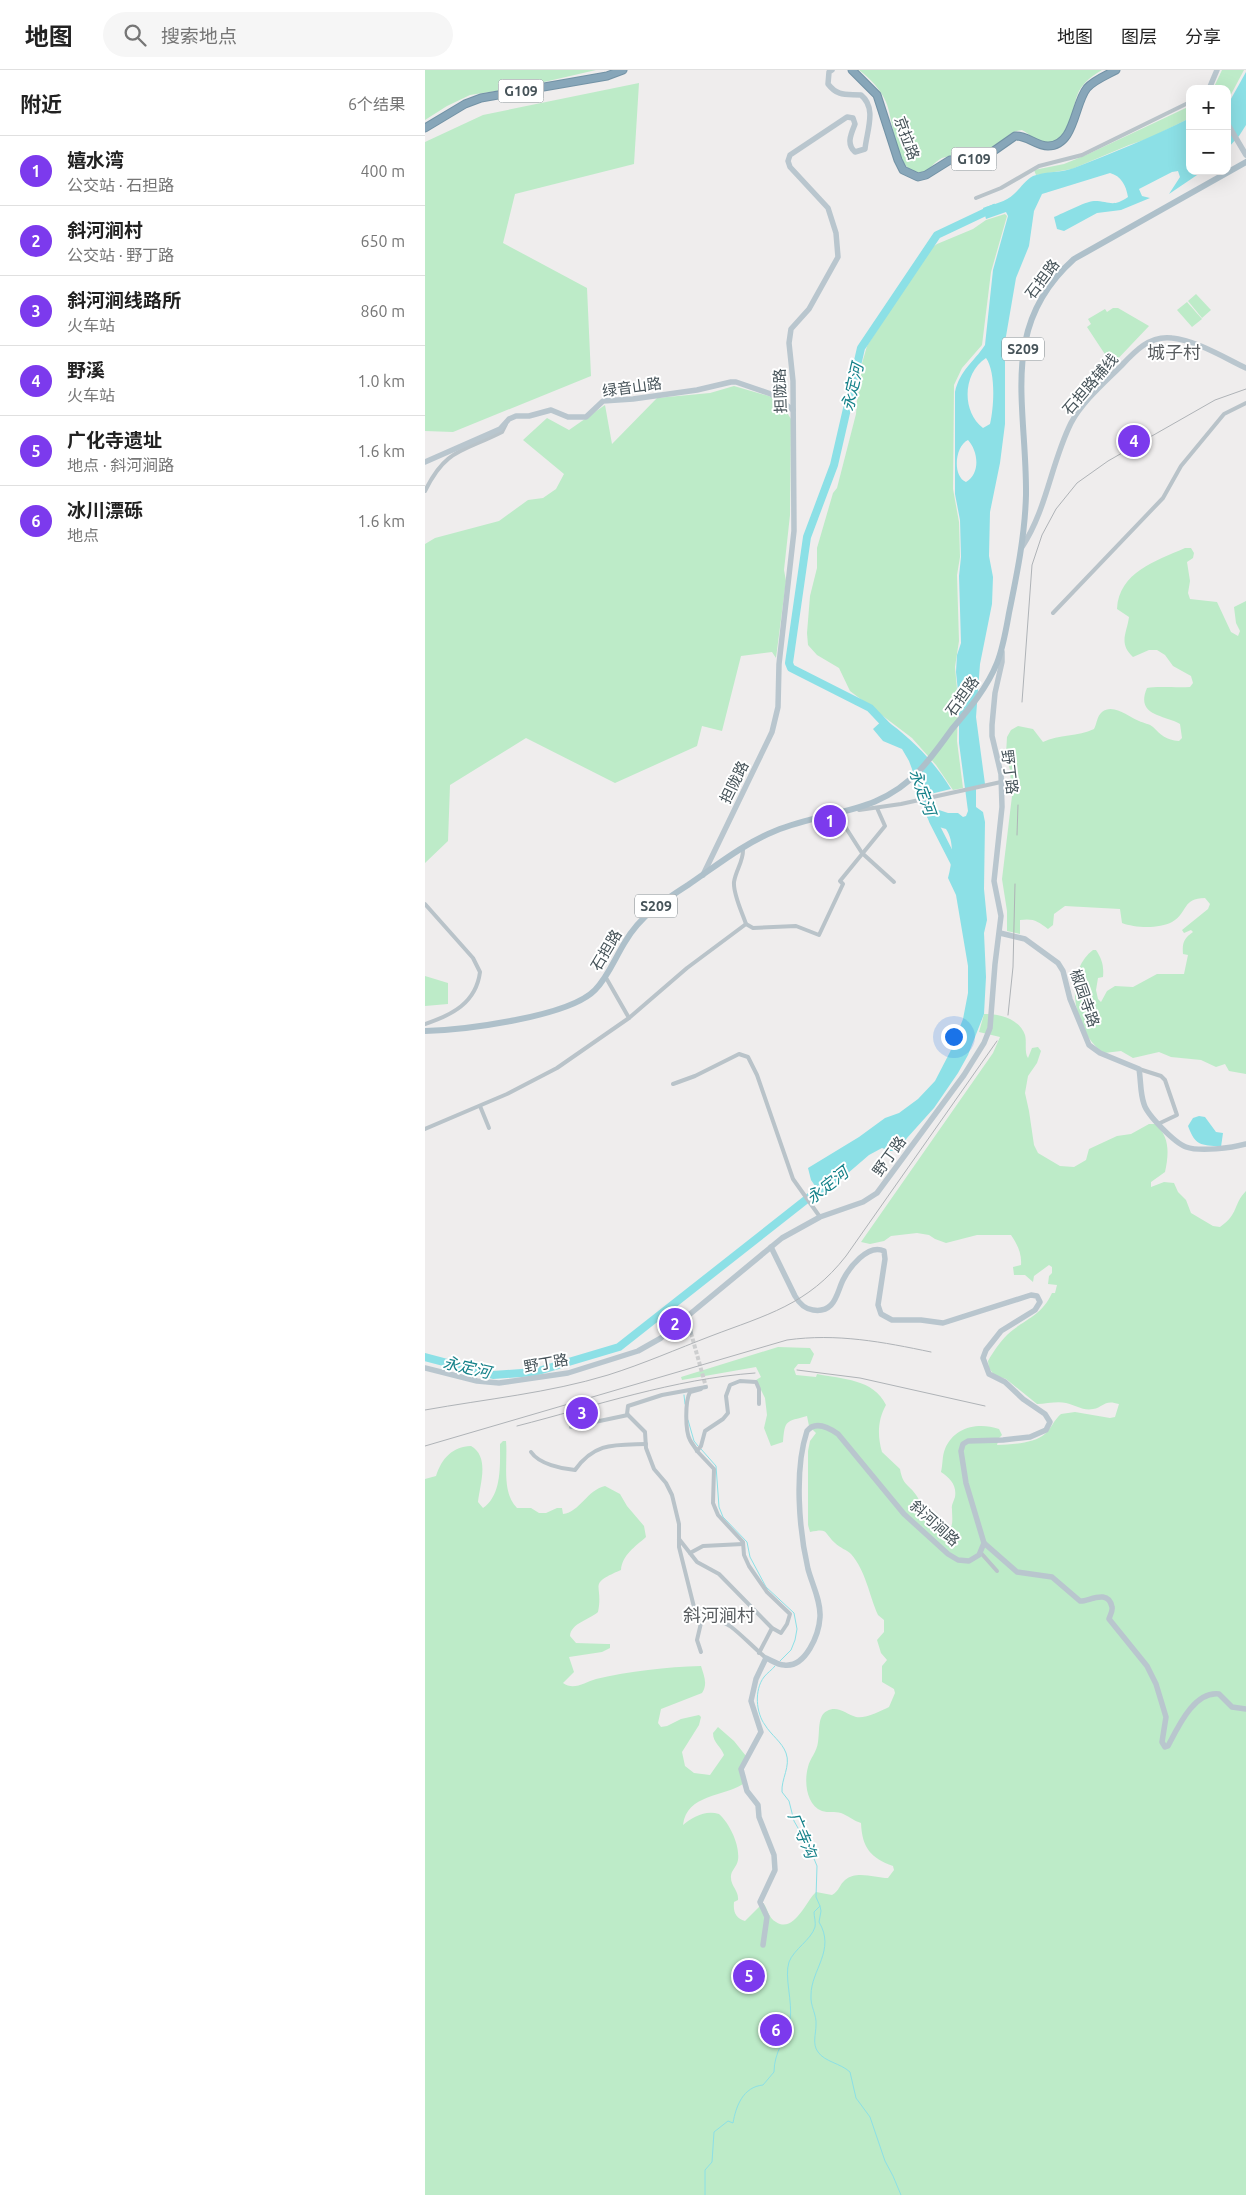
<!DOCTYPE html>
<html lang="zh">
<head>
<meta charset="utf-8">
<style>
	body { margin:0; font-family:Ubuntu,"Noto Sans SC",sans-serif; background:#f6f6f6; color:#222 }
	.controls { position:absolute; right:15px; top:15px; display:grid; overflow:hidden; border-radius:10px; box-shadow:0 5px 20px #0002 }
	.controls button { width:45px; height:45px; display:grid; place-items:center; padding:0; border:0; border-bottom:1px solid #e0e0e0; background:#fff; color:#222; font:25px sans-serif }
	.you { position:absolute; left:528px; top:966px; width:18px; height:18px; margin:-12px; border:4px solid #fff; border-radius:50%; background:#1a73e8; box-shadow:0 0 0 8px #1a73e833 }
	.badge { display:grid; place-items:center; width:32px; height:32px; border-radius:50%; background:#7c3aed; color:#fff; font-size:16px; font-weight:700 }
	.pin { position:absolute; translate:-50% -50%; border:2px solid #fff; box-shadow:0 1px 5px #0006 }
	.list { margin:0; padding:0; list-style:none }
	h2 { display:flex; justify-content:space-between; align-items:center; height:65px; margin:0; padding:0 20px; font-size:21px }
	h2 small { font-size:16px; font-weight:400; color:#767676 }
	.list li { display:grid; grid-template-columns:32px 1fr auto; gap:15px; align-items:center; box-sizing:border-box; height:70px; padding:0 20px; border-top:1px solid #e0e0e0 }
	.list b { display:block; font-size:19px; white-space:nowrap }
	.list p { margin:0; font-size:16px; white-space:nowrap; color:#767676 }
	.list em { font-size:16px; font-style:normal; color:#767676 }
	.icon { flex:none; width:28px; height:28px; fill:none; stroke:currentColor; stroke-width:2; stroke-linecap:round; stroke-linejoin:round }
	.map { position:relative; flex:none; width:821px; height:2125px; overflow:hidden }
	header { display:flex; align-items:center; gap:30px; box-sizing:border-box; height:70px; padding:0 25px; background:#fff; border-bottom:1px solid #e0e0e0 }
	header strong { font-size:24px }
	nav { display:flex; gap:28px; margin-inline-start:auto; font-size:18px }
	.search { width:350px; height:45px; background:#f6f6f6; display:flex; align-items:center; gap:12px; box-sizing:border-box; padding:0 18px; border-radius:28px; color:#767676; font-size:19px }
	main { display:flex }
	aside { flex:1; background:#fff }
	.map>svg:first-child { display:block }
</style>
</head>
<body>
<header>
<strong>地图</strong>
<div class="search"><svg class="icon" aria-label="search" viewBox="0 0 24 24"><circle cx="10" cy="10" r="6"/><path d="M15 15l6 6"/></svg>搜索地点</div>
<nav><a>地图</a><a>图层</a><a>分享</a></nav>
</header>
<main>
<aside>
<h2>附近<small>6个结果</small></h2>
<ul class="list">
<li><span class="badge">1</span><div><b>嬉水湾</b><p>公交站 · 石担路</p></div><em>400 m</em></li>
<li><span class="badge">2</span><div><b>斜河涧村</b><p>公交站 · 野丁路</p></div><em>650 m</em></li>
<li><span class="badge">3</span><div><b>斜河涧线路所</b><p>火车站</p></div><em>860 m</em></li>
<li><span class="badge">4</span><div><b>野溪</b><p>火车站</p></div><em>1.0 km</em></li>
<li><span class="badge">5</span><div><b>广化寺遗址</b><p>地点 · 斜河涧路</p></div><em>1.6 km</em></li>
<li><span class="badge">6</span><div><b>冰川漂砾</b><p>地点</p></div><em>1.6 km</em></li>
</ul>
</aside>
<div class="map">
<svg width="821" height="2125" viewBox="0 0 821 2125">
	<rect width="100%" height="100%" fill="#efeded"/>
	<g fill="#bdebc8">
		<path d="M0,0H171L102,16L45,25L22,36L0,50Z"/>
		<path d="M434,0H677C668,5 659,12 654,21C646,37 647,76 621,74C612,73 605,64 597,60C581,61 577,76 563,82C549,88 532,83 517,88C508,92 504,104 492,102C469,99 469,50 461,32C456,20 445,8 434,0Z"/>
		<path d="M797,0H819L802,32V19H788Z"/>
		<path d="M214,13L209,94L90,124L78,173L162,218L166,306L28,362L0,361V72L58,45Z"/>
		<path d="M765,36V48L725,68L704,75L647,99L611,105L609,100L639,94L661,85Z"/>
		<path d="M580,144L582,146L566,202L557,275L537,298L529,315L528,419L534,452L535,487L532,505L534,571L530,597L533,630L532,671L538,718L528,720L511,695L487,668L425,621L414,598L392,585L383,575L382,563L385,526L392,498V478L408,423L412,418L431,344L434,304L442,276L503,181L512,174L548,159L561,150Z"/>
		<path d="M771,224L786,240L777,248L763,231Z"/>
		<path d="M762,232L777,249L767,257L752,240Z"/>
		<path d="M688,238H693L724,256L687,295L662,257L666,254L663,249L680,239L682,242Z"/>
		<path d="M309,316L347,327L359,338L366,349L365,445L359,500L361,511L351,588L347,582L316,586L297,661L277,656L272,676L190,713L101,668L25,715L23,771L0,793V474L10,468L74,451L103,430L118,428L131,419L139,404L98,370L122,348L144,360L180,335L187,374L232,328L285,323Z"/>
		<path d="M760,478H766L769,483L768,488L762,492L765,511L763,523L765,529L792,532L806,562L813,566L815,561L811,553L809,537L821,531V1004L804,1001L800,994L791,997L776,990L746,987L734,982L708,988L696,981L679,983C649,964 637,903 668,880H671C677,889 679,896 678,907L673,908L671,920L673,929L676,932L682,921L690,916L708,917L732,904H759L763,885L758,884C757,873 759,868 768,862L766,860L759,863L757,860L783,839L785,834L780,828C757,828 763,843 747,852C734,859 710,858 697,853L695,839L640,836L629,844L628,855L623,859C613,851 608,848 595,850V864L582,861V841L577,809L587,726L585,700L581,684L582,667L586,660L593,656L608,659L618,672C634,664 653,667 669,659C672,653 672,646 677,642C689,633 703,647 714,651C718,653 725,654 728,657C736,665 741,670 754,671L757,668L755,654C739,645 710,646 722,618C732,616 753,618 765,617L768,613L766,606L748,596L740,585L732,580H724L708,587C693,573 702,563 704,547L692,539C694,502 731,491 760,478Z"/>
		<path d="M0,906L23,913V934L0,936Z"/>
		<path d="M559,944C573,943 595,949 600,965C602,972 599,982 603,988L607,978L613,977L616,981L612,993L603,1006L600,1023L604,1041L609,1075L613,1083L635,1096L649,1097L661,1090L664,1079L692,1066L706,1064L724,1054H730C745,1066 744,1084 740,1102L726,1112V1117L739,1112L749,1113L753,1122L761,1130L766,1143L788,1156L795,1157C814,1144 808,1134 821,1121V2125H0V1409L11,1406C17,1388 27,1377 46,1376C65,1387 55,1414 53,1432L58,1438C77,1425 75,1395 75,1374L78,1371H81C83,1392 76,1422 92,1438H106L114,1443H121L132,1438H137L138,1444C155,1442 162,1420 180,1416L195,1424L202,1436L219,1456L221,1467C211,1476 197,1485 196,1500C161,1515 179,1513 173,1542C164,1550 146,1553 145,1566L151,1573L182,1574H185V1578L177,1582L144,1587L149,1602L138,1613C149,1621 160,1612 171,1609C204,1601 242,1597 276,1596C279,1606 283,1614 277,1623L236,1639L233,1653L236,1657L242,1656L256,1649L274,1645L276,1647L274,1655L257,1682L260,1696L269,1703L285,1705L299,1685C296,1676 288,1673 288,1663L293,1657L309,1671L321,1686L314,1699L318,1714C298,1727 262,1724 258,1755C268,1747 280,1740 294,1744C305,1754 315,1775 313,1790C312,1797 305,1801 306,1808C306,1816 314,1821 313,1830L309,1832C308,1843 311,1848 320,1851L338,1833C343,1838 343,1848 351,1852C369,1864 381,1831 391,1822L407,1825C415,1820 414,1815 420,1810C432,1800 450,1808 463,1808L469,1800L468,1796C446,1788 437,1778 436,1753C429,1751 422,1745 416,1743C410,1741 403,1743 397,1741C381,1735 379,1711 383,1697C385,1688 392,1682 393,1672C395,1662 392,1646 402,1641C413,1635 422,1645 431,1647C440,1649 456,1641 464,1637L470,1623L469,1619L457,1612V1596L462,1590L456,1583L452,1570L459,1562V1550L453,1545C444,1525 441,1501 426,1484C422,1480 415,1478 410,1473C398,1462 404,1458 385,1462L383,1455V1381L385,1371L391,1363L384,1356L382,1346C361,1352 360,1349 358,1372L346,1376L339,1358L342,1345L340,1328L331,1310L336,1307L331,1297L257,1310L256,1307L353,1277L385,1278L389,1284L385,1294H373L369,1299L371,1305L391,1307L392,1304C417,1309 449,1309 461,1335C453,1349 452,1365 457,1382L475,1399C478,1417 485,1414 493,1428C500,1442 501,1462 518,1466C530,1458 527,1451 527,1439C526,1435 529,1431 530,1427C532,1415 525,1408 516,1402C518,1394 517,1386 520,1379C529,1357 553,1352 574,1359L577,1365L574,1368L572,1375C588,1374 609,1374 621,1363C627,1357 629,1350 636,1344L650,1342L685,1348L690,1347L694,1334C679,1329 679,1337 668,1339C658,1341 650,1335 641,1333C632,1331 621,1334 612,1334L581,1309L569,1305L564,1298L563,1291C568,1282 575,1272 582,1265C599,1249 616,1247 627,1223H630L632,1215L623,1214L624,1206L627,1203V1197L624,1195L609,1206L608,1212L600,1205H589L588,1197L596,1195C597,1183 592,1174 586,1165H552L521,1173L510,1169L504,1165L492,1163L466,1166L459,1171L445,1174L436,1172L568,983L575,967L554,962Z"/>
	</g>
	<g fill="#8ce0e6" fill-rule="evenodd">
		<path d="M821,2V55L814,66L802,79V36Z"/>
		<path d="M765,48V101H778L744,124L755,107L753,101L747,102L714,119L717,126L725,128L696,140L672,143L639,161L632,159L629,147C639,143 659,132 669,131C685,131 687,138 703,127C701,115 696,106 685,103L617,124L609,141L604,176L591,208L580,272V354L575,393L565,442L564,486L568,507L567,534L555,594L551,647L560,714L551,716V737L558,742L560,752L559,819L562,850L559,863L561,907L559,944L543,985L533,1003L509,1038L482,1068L474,1081H465L457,1078L444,1085L408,1116V1121L401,1124L395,1123L386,1110L383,1098L434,1067L460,1048L474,1043L493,1029L510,1011L525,982L538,949L543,923V896L531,825L523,808C527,793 530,772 521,759L507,755L502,747L511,739L523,743H533L538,747L541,746L543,741L534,673V631L531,602L532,585L536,573L534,506L536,487L535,450L530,424V322C535,300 548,293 560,275L568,200L583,146L581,142L561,149L558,138C568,134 581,132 589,124C596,118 599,111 608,106C621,101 636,103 649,98C688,83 727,67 765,48ZM561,288C571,302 569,337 565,354L558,358C536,341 538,303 561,288ZM543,370C553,381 556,403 541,412C527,406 530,376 543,370Z"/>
		<path d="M459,649C486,668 509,691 526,719L497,726L484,691L477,679L458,671L448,659Z"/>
		<path d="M774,1046L780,1047L791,1062L798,1063L796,1077C775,1074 771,1077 763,1056L768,1048Z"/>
	</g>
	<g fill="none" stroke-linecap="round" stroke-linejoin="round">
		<g stroke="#8ce0e6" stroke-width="1">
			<path d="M237,1243L240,1257"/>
			<path d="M259,1325L260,1334"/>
			<path d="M263,1350L269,1371L273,1376"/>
			<path d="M276,1379L291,1396L294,1437L298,1447L322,1472L325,1487L341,1517L369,1543L372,1559L370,1570L366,1580L355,1591"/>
			<path d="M395,1836L396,1841L394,1852C411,1880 386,1900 386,1925C385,1936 392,1945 391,1955C391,1964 387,1974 393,1982C400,1992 415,1993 425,2002L431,2028L445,2047L460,2091L468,2106L476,2125"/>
			<path d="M280,2125V2100L287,2092L289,2062L303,2051L308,2053C311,2036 318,2017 338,2015L349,2002C349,1982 361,1969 365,1950C368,1932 359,1907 364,1892C369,1879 386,1870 390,1857C391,1853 389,1846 389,1842L395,1836L391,1827L392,1796L385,1779L369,1751L364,1731L357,1722C356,1709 366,1696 361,1683C357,1672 346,1665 340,1655C331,1643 329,1620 339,1607C342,1603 347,1600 350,1596"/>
		</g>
		<g stroke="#8ce0e6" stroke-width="8">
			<path d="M463,657L445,638L366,598L364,593L382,467L409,395L436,278L512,165L569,138"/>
			<path d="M498,723L508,751L530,794"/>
			<path d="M0,1287L68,1305L110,1302L194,1277L401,1114"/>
		</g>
		<path stroke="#cdcecf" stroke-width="4" stroke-dasharray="4 2" stroke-linecap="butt" d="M266,1263L281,1317"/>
		<defs>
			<g id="highway">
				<path d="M427,0L452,25L473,90L478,100L493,107L501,105L525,90L560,87L590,66C602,65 611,76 623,76C650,76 649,34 662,18C669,10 682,5 691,0"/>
				<path d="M0,58L40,34L56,28L182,6L198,0"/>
			</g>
		</defs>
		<use href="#highway" stroke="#7292a5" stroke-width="9"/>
		<g stroke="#b9c3c9" stroke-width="4">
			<path d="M551,128L576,118L614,96L657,85L765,32"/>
			<path d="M0,421C21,378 38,382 77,362L81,354"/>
			<path d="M628,543L738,428L756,396L799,344L821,333"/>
			<path d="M434,740L476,734L576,712"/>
			<path d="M412,744L437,783L469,812"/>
			<path d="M318,778C319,791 311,799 309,812C308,824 317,842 321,854L328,858L371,856L394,865L418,814L415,811L460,756L452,738"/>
			<path d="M0,834L48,888L55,902C51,933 27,945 0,954"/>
			<path d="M180,906L204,948"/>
			<path d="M714,999L736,1006L740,1010L752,1045L733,1054"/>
			<path d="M248,1014L270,1006L314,984L323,987L332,1005L368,1109L395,1147"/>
			<path d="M55,1036L64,1058"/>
			<path d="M0,1059L82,1024L132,998L204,948L262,898L321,854"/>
			<path d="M262,1247L266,1263"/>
			<path d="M281,1317L237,1325L203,1336L202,1344L220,1362L221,1378L229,1399L241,1413L247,1425L254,1454V1477L269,1537C279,1546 293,1548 305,1556C317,1565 329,1578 341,1588"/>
			<path d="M146,1357L203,1345"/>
			<path d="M272,1381C270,1377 267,1374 265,1370C260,1361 260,1331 265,1322L276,1319"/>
			<path d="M106,1382C114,1394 137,1399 150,1400C170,1372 190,1375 221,1374"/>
			<path d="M254,1469L272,1492L294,1504L347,1558L356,1563L362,1554L365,1544L342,1522L324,1496L319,1485L318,1472L293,1445L288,1433L289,1399L272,1381L276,1376L280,1361L298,1349L303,1343L301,1326L305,1315L315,1311L331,1312L334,1319V1334"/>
			<path d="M265,1483L278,1476L318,1474"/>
			<path d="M556,1483L572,1501"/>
			<path d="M270,1539L276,1553L272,1570L276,1582"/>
			<path d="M334,1583L347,1558"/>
		</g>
		<g stroke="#b9c6ce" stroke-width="5.5">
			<path d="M784,19L792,0"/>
			<path d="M802,53L821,85"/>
			<path d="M0,392L75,359L84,349L91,346H104L126,340L143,347H161L178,331L208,329L272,320L306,312H311L346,324L368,340"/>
			<path d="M597,477C622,439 626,393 646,353C657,332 679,313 696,296C710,281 725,265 747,268C770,270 800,288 821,298"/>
			<path d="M278,805L347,662L353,637L354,594L369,461L368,311L364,273L366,259L384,239L413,187L411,163L403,138L365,97L363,91L365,85L422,47L428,48L430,54C426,64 421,74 430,82L440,79C442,60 452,38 436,25C421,24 413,27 403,14L404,2L407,0"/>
			<path d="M575,863L600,869L633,893L638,901L645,929L664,975L675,983L714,999C716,1011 715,1023 719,1034C722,1045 750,1073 761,1077C775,1082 807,1078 821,1074"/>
			<path d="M0,1298L52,1311L74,1313L143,1303L213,1281L236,1268L357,1168L395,1147L438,1132L452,1123L539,1005L559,973L565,958L570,894L576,846L569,811L577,737L576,704L567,666V655L570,623L577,592V582"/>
			<path d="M559,1473L592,1502L627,1507L655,1531C663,1532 683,1518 687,1537C688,1541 685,1545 684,1549L722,1596L731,1614L741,1647L737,1672L740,1677L743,1676C753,1657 769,1621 794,1624L807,1637L821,1639"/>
			<path d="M338,1875L342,1847L335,1832L350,1800L349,1785L334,1747L333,1735L322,1721L316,1699L336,1662L326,1631L331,1609L341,1588C346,1590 353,1595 359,1595C381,1598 394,1564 395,1547C396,1531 387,1514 383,1499C374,1460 369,1400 382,1361C390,1351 403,1357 413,1364L479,1444L523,1484L533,1490L544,1491L554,1485L559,1473L541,1413L536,1381L538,1374L543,1371L578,1370L605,1367L621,1360L625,1352L620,1344L598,1329L580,1312L564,1304L558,1288L561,1280L576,1261L610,1240L615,1232L612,1226L606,1225L518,1253L496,1250H467L456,1244L453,1235L460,1189L459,1181C443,1173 424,1198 418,1210C414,1218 412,1229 406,1235C401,1240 394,1241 388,1240C379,1239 374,1233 370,1226L346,1177"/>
		</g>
		<path stroke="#aec0ca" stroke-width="6" d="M0,961C38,960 144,947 170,920C183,907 190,888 200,872C215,846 238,831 263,815C291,796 318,774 350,761C403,739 452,746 495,700C507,687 517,673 527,659C544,639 562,618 572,593C578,578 581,560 584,543C592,504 600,465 601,425C602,335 573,257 649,189L821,92"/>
		<use href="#highway" stroke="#87a6b9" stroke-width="7"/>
		<g stroke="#afb3b7" stroke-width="1">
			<path d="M597,632L607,495L617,465L631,439L652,413L683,391L790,330L821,319"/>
			<path d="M592,765L593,735"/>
			<path d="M583,945L588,897L590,814"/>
			<path d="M372,1300L435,1308L560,1336"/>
			<path d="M0,1340C61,1329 124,1323 183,1305C218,1294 252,1279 286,1266C341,1245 383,1235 421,1186L572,971"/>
			<path d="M92,1356C170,1336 249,1309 330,1303"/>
			<path d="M0,1376L362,1270C412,1263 458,1272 506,1282"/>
		</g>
	</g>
	<g text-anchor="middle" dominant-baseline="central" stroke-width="4" stroke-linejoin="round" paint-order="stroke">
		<g fill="#fff" stroke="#7e878b" stroke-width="1">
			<rect x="73.5" y="9.5" width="45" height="23" rx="4"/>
			<rect x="526.5" y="77.5" width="45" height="23" rx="4"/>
			<rect x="577" y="267.5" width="42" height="23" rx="4"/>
			<rect x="210" y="824.5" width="42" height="23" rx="4"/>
		</g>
		<g font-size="14" font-weight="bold" fill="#465359">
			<text x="96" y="21">G109</text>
			<text x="549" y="89">G109</text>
			<text x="598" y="279">S209</text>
			<text x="231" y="836">S209</text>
		</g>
		<g font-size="15" fill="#465359" stroke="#fff">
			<text transform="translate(482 68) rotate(70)">京拉路</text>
			<text transform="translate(617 209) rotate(-53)">石担路</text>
			<text transform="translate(665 314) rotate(-49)">石担路辅线</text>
			<text transform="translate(207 317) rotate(-8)">绿音山路</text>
			<text transform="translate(355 321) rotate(-92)">担陇路</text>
			<text transform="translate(537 626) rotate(-54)">石担路</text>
			<text transform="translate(585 702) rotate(83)">野丁路</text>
			<text transform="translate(309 712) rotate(-64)">担陇路</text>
			<text transform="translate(181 880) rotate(-59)">石担路</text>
			<text transform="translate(660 928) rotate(71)">椒园寺路</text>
			<text transform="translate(464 1086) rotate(-54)">野丁路</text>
			<text transform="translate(121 1293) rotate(-10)">野丁路</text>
			<text transform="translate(510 1453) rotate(42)">斜河涧路</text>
		</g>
		<g font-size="16" font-style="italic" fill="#148189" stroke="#fff">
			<text transform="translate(427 317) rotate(-77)">永定河</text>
			<text transform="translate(498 722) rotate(70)">永定河</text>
			<text transform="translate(402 1115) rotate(-38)">永定河</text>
			<text transform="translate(42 1297) rotate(13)">永定河</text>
			<text transform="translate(378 1765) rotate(67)">广寺沟</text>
		</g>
		<g font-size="18" fill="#5a5e61" stroke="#fff">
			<text x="749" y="282">城子村</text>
			<text x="294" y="1545">斜河涧村</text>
		</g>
	</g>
</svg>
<div class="controls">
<button>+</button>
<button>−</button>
</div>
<div class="you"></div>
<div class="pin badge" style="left:405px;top:751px">1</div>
<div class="pin badge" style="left:250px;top:1254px">2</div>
<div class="pin badge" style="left:157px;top:1343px">3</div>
<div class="pin badge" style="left:709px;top:371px">4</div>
<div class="pin badge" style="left:324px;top:1906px">5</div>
<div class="pin badge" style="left:351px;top:1960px">6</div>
</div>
</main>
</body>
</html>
